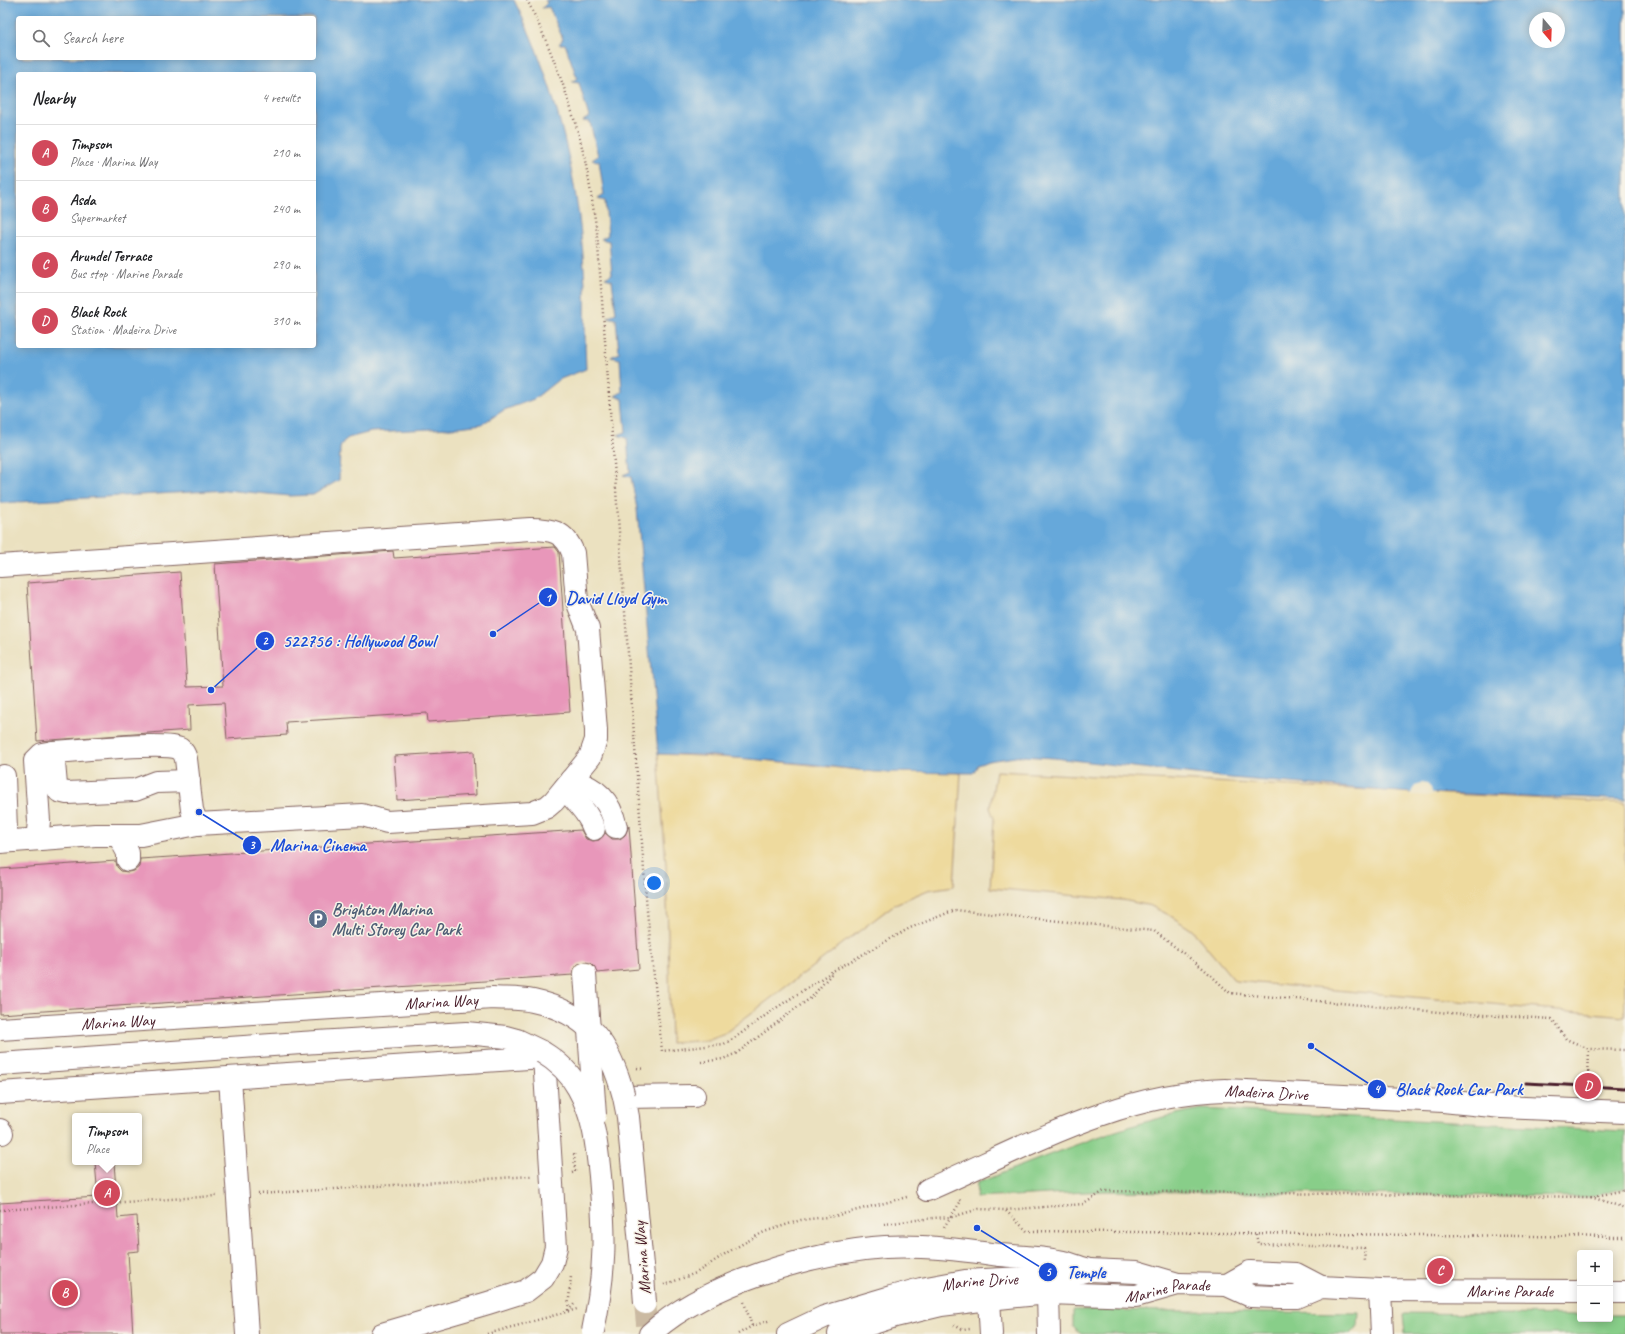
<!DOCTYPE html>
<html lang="en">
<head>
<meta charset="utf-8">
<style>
	body { margin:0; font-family:Caveat,sans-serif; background:#f2f2f2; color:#202124 }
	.controls { position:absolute; right:12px; bottom:12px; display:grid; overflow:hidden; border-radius:4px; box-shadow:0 2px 10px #0003 }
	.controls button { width:36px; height:36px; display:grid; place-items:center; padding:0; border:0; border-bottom:1px solid #e0e0e0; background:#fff; color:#202124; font:20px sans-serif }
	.compass { position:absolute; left:1529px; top:12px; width:36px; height:36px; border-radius:50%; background:#fff; box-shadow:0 2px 10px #0003; rotate:161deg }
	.you { position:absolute; left:654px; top:883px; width:14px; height:14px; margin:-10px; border:3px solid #fff; border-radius:50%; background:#1a73e8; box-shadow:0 0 0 6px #1a73e833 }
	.badge { display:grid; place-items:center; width:26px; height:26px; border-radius:50%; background:#d1495b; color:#fff; font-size:13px; font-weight:700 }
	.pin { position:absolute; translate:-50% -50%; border:2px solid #fff; box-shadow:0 1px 4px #0006 }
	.popup { position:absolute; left:72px; top:1113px; width:70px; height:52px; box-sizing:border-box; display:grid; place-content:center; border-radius:4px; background:#fff; filter:drop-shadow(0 1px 3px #0005); font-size:13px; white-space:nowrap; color:#757577 }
	.popup b { font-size:15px; color:#202124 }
	.popup::after { content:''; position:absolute; left:50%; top:100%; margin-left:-8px; border:8px solid transparent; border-top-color:#fff }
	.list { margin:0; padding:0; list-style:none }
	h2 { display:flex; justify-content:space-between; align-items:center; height:52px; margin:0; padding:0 16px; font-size:17px }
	h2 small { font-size:13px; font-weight:400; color:#757577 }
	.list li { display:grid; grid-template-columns:26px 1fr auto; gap:12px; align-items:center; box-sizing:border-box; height:56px; padding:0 16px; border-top:1px solid #e0e0e0 }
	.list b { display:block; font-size:15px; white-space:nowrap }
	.list p { margin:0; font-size:13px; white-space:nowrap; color:#757577 }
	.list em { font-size:13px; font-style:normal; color:#757577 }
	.icon { flex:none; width:22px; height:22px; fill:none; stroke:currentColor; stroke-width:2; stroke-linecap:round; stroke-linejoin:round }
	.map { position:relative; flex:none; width:1625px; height:1334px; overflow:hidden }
	.search { position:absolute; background:#fff; box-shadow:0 2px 10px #0003; left:16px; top:16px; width:300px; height:44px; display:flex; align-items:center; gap:10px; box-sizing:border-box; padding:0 14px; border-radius:4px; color:#757577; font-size:15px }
	.panel { position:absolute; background:#fff; box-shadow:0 2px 10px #0003; left:16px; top:72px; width:300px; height:276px; border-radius:4px }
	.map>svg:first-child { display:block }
</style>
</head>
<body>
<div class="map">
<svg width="1625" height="1334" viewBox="0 0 1625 1334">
	<rect width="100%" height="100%" fill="#f7f3e8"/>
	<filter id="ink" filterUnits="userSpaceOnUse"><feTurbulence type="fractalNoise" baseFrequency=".025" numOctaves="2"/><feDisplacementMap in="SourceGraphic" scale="8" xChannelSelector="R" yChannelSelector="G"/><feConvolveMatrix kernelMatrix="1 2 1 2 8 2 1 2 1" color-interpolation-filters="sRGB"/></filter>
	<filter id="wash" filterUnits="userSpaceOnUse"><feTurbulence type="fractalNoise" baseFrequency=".012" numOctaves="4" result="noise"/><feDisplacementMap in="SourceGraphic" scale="16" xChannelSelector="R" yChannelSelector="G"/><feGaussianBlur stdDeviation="0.9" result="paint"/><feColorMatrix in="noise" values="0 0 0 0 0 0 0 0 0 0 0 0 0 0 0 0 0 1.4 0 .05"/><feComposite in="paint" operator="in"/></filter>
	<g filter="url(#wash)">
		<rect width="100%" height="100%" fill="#ebe1c0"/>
		<g fill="#88ce89" stroke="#69765a">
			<path d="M1201,1109L1625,1131V1188L1591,1197L1104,1191L976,1198L977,1183C1050,1155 1124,1123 1201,1109Z"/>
			<path d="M1073,1310H1093L1359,1313L1358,1325L1350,1334H1081L1073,1327Z"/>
			<path d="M1405,1313L1580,1315V1319H1610V1315H1625V1334H1405L1403,1314Z"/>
		</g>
		<g fill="#eeda9e" stroke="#9c7c64">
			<path d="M658,754L752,759L868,771L961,773L954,886L928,890L895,904L725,1033L707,1040L671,1043L666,865Z"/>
			<path d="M996,771L1625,803V1016L1235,981L1192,930L1169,915L1151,906L1123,900L990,888L994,818L990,808Z"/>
		</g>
		<g fill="#66a8da" stroke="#586482" fill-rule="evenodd">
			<path d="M0,0H514C558,88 580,185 585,284C586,312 584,340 586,369L558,380L534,399L504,410L482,424L451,428L371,432L348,438L343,442L340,448L339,480L313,495L289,496L226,490L0,503ZM18,18H314V58H18ZM18,74H314V346H18Z"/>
			<path d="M545,0H1625V800L1574,797L1547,798L1470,794L1411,793L1231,778L1054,758L1022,756L988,761L978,765L973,773L875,772L810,764L700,755L658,754L637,509L631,477L623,475L630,472L627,438L618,435L626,432L623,399L615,396L622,392L620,359L611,357L619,353L616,319L608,317L616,313L612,280L605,278L612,274L609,241L601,239L608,235L605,201L598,199L604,195L599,161L592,160L598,156L590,122L583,121L589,117L579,83L572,82L577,78L565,44H559L563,39L549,7L542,8L547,3ZM1535,18H1559V42H1535Z"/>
		</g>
		<path fill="#ebe1c0" d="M1422,783L1427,784L1431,788L1433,796L1410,795L1415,785Z"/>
		<g id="blocks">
			<g fill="#e897ba">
				<path d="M555,547L559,552L570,712L428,722L427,713L286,722L287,735L227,739L224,703L189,705L190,730L37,741L27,583L180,572L187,687L223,686L215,564L393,551L394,558Z"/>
				<path d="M474,751L476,795L397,800L394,756Z"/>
				<path d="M629,826L639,969L597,973L595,967L591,963L585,962L578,964L574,969L573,975L0,1014V869L116,861L117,867L121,871L128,872L134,871L139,867L140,859L581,830L586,839L593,841L599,840L605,833L612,839H620L625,835Z"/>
				<path d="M95,1162H114L118,1218L137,1216L139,1251L128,1252L133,1334H0V1203L98,1197Z"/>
			</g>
		</g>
	</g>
	<g filter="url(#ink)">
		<use href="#blocks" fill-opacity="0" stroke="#82635f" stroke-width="1"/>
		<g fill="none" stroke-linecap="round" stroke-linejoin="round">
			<path stroke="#cbbaa2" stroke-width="22" stroke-dasharray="22 11" stroke-linecap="butt" d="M645,1303L648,1334"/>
			<defs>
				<g id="minor">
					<path d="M0,566L530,529C551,529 565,531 573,553L577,601L588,629L596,730V740L590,757L554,801L547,807L532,813L387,822L362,815L197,824L141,835H95L0,842"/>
					<path d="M53,752L56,785L59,791L67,793L135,790L156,782L189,781"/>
					<path d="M4,776L6,830L4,841"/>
					<path d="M571,780C597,788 610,800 616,827"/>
					<path d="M565,788C576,803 587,810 594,829"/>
					<path d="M119,836L128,853V860"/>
					<path d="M35,839L38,831L39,821L35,761L42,754L53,752C75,751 165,741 180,749C184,752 185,755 186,759L192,810L197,824"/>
					<path d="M0,1064L301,1043L466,1033L506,1037L517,1040L542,1052"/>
					<path d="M230,1078L247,1334"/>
					<path d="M0,1093L544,1057L556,1247L552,1263L543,1278L526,1291L488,1303L382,1334"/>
					<path d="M0,1130L2,1133"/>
					<path id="s1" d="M927,1190C1024,1148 1117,1093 1225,1090L1443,1101L1502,1107L1625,1112"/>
					<path d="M643,1276L628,1117L624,1097L694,1096"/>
					<path d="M1380,1290L1382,1334"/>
					<path d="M1048,1293L1049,1334"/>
				</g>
				<g id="major">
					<path d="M1227,1285L1250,1272L1296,1274L1321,1287"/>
					<path d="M1610,1292H1625"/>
					<path d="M989,1299L991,1334"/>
					<path d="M650,1334C704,1284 813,1252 885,1247C923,1245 962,1250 1000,1255C1021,1257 1043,1257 1063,1262C1072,1264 1081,1268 1089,1270"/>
					<path id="s2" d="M788,1334L824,1317L891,1297L921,1289L965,1281L1064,1276L1089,1270L1137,1272L1178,1284"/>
					<path id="s3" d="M839,1334L895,1316L941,1305L989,1299L1048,1293L1136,1296L1178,1284L1227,1285L1251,1296L1280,1297H1297L1321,1287L1380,1290L1580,1291"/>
				</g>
			</defs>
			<use href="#minor" stroke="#82635f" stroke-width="24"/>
			<use href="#major" stroke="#82635f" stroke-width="24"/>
			<g stroke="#82635f" stroke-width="2.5" stroke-dasharray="1 3" stroke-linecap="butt">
				<path d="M527,0C546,38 562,78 574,119C586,155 591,194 597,232L647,911L662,1051L724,1044L736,1037L773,1010L833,971L910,928L955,910L1154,931L1204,969L1230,993L1450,1013L1552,1019L1566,1039L1589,1049L1625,1050"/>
				<path d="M701,1062L723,1059L737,1053L795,1009L811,998L832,973"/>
				<path d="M637,1068L644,1069"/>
				<path d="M1588,1080L1589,1049"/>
				<path d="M572,1173L575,1172L574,1153"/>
				<path d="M258,1194L531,1176"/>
				<path d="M1591,1197L1625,1208"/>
				<path d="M0,1210L217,1196"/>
				<path d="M1006,1211L1027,1231L1625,1237"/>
				<path d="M884,1224L933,1218L952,1217L979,1209L1005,1210L1084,1204L1104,1191L1591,1197L1625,1190"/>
				<path d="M944,1227L961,1201L958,1199"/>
				<path d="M1256,1234L1258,1244L1364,1248L1365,1262"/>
				<path d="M664,1285L696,1273L728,1252L764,1232L801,1220L835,1216L907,1197"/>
				<path d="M744,1302L752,1326"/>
				<path d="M568,1310L571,1276"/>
				<path d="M568,1311L576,1302"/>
				<path d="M954,1325L963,1330L970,1329"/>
				<path d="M487,1334L577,1309"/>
				<path d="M738,1334L752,1326L771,1320"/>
			</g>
			<use href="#minor" stroke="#fff" stroke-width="22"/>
			<use href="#major" stroke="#fff" stroke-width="22"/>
			<path stroke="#4a1f2b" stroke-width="3" d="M1526,1083L1625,1088"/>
			<defs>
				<g id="minor-bridge">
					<path d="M585,974L595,1115"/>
					<path id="s4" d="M0,1029L493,998C506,999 520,998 533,1001C589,1013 610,1044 624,1097"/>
					<path d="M542,1052C557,1061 570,1073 578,1088C594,1116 597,1146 600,1176C602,1203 605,1231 603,1258C602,1283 598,1307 593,1331"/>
					<path d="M643,1276L645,1303"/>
				</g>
			</defs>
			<use href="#minor-bridge" stroke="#82635f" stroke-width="24" stroke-linecap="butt"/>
			<use href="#minor-bridge" stroke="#fff" stroke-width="22"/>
		</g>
	</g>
	<defs>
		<symbol id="parking-disc" viewBox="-11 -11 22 22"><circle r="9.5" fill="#5c6f8a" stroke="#f7f3e8"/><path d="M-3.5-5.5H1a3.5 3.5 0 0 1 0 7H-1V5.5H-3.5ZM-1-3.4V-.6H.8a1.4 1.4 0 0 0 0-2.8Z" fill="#fff"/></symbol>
	</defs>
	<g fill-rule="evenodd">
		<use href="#parking-disc" x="307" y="908" width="22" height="22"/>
	</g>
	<g text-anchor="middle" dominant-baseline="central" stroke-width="3" stroke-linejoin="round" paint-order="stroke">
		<g font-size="17" font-weight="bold" fill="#4e5e75" stroke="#f7f3e8" text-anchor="start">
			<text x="332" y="909">Brighton Marina<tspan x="332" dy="20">Multi Storey Car Park</tspan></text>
		</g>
		<g font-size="17" fill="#4a1f2b" stroke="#f7f3e8">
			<text stroke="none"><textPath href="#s4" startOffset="442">Marina Way</textPath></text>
			<text stroke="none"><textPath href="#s4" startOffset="118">Marina Way</textPath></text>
			<text stroke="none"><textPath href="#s1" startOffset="358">Madeira Drive</textPath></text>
			<text transform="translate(642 1258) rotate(-95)">Marina Way</text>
			<text stroke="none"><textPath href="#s2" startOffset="200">Marine Drive</textPath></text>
			<text stroke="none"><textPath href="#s3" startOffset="334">Marine Parade</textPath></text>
			<text stroke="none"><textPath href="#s3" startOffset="682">Marine Parade</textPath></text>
		</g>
	</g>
	<path fill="none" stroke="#1d4ed8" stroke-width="1.5" d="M493 634L548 597M211 690L265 641M199 812L252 845M1311 1046L1377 1089M977 1228L1048 1272"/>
	<g fill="#1d4ed8" stroke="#f7f3e8" stroke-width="1.5">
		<circle cx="493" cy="634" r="4"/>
		<circle cx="211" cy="690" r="4"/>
		<circle cx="199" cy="812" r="4"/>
		<circle cx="1311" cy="1046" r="4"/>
		<circle cx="977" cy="1228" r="4"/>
		<circle cx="548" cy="597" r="10"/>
		<circle cx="265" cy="641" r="10"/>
		<circle cx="252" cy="845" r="10"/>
		<circle cx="1377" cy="1089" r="10"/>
		<circle cx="1048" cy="1272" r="10"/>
	</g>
	<g font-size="12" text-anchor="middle" font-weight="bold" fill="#fff">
		<text x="548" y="602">1</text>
		<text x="265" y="645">2</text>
		<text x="252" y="849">3</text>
		<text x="1377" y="1093">4</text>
		<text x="1048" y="1276">5</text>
	</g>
	<g font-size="18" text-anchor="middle" font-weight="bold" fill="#1d4ed8" stroke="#f7f3e8" stroke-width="3" stroke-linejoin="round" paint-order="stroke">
		<text x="616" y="604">David Lloyd Gym</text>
		<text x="359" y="647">522756 : Hollywood Bowl</text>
		<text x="318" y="851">Marina Cinema</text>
		<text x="1459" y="1095">Black Rock Car Park</text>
		<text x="1086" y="1278">Temple</text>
	</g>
</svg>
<div class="controls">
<button>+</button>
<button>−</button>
</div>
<svg class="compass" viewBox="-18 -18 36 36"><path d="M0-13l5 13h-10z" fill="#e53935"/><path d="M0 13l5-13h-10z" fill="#757577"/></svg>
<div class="you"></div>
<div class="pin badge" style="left:107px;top:1193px">A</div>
<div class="popup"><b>Timpson</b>Place</div>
<div class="pin badge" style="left:65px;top:1293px">B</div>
<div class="pin badge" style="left:1440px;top:1271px">C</div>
<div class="pin badge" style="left:1588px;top:1086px">D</div>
<div class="search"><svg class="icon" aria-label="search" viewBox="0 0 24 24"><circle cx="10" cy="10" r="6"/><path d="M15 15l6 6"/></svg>Search here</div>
<section class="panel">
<h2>Nearby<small>4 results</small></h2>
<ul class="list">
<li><span class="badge">A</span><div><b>Timpson</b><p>Place · Marina Way</p></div><em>210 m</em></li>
<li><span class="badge">B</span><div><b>Asda</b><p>Supermarket</p></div><em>240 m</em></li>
<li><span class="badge">C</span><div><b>Arundel Terrace</b><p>Bus stop · Marine Parade</p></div><em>290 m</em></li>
<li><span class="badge">D</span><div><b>Black Rock</b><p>Station · Madeira Drive</p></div><em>310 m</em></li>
</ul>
</section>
</div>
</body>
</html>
